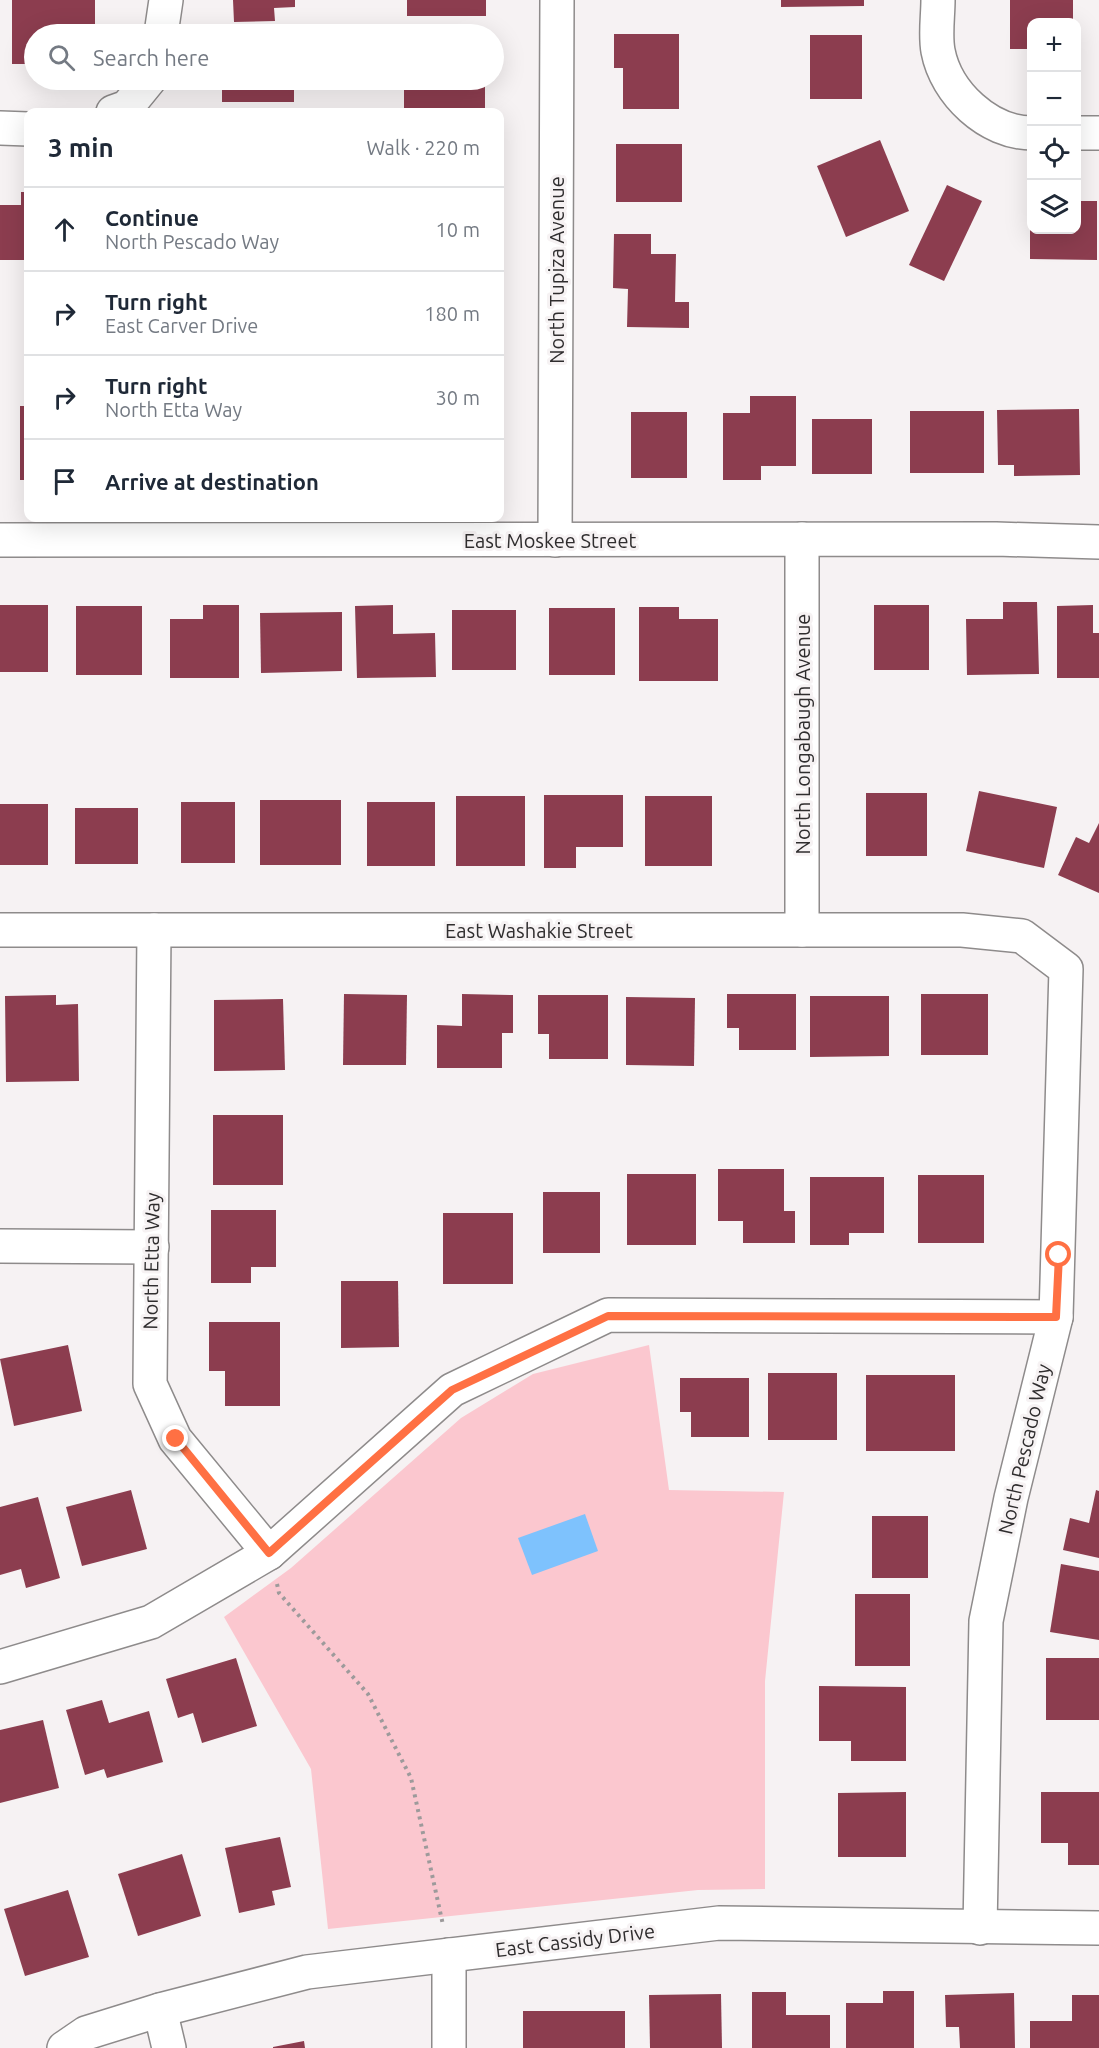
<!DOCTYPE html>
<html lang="en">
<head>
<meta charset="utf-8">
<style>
	body { margin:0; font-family:Ubuntu,sans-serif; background:#f6f6f7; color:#1f2937 }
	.controls { position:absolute; right:18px; top:18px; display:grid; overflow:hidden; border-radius:12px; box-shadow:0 6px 24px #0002 }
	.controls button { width:54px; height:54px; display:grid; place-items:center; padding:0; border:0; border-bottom:2px solid #e0e1e3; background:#fff; color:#1f2937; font:30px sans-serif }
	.stop { position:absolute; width:18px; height:18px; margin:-14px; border:4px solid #ff7043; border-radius:50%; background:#fff }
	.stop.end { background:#ff7043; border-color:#fff; box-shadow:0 2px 6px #0008 }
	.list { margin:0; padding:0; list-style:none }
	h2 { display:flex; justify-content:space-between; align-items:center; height:78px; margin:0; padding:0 24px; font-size:26px }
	h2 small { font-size:20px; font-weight:400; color:#747a83 }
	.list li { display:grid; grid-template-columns:39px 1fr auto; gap:18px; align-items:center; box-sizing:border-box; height:84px; padding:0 24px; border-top:2px solid #e0e1e3 }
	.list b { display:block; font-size:22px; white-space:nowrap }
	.list p { margin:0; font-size:20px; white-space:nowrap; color:#747a83 }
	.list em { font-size:20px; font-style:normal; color:#747a83 }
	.icon { flex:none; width:33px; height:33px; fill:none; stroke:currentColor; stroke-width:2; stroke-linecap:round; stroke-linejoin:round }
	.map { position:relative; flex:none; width:1099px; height:2048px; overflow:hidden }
	.search { position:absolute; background:#fff; box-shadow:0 6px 24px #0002; left:24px; top:24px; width:480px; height:66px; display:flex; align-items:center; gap:15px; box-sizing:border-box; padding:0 21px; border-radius:33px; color:#747a83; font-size:22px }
	.panel { position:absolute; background:#fff; box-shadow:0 6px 24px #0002; left:24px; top:108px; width:480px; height:414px; border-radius:12px }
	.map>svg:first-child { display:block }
</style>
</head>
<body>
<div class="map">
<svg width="1099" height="2048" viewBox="0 0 1099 2048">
	<rect width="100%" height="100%" fill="#f6f2f3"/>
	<path fill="#fbc7cf" d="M649,1345L669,1490L784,1492L765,1681V1889L698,1890L328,1929L311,1769L224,1617L291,1568L461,1418L533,1374Z"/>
	<path fill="#7ec2fd" d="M585,1514L598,1551L532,1575L518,1538Z"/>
	<g fill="#8c3d4f">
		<path d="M12,0H95V33L34,34V64H12Z"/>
		<path d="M233,0H295V7L274,8L275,21L234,22Z"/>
		<rect x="407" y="0" width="79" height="16"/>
		<path d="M781,0H864V6L781,7Z"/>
		<path d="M1010,0H1073V22H1032V49H1010Z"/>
		<path d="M614,34H679V109H623V68H614Z"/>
		<rect x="810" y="35" width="52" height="64"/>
		<rect x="222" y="80" width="72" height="22"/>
		<rect x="404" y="80" width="81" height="32"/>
		<path d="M880,140L909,211L846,237L817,166Z"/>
		<rect x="616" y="144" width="66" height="58"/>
		<path d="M947,185L982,201L944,281L909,265Z"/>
		<path d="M21,192H28V260H0V205H21Z"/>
		<path d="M1076,201H1097V260L1030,259V230H1076Z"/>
		<path d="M614,234H651V254H676L675,302H689V328L627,327L628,289L613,288Z"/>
		<path d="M750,396H796V466H761V480H723V413H750Z"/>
		<rect x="20" y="406" width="8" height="74"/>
		<path d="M1079,409L1080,475L1014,476V465H998L997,410Z"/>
		<rect x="910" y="411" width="74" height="62"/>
		<rect x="631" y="412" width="56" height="66"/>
		<rect x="812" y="419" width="60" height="55"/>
		<path d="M1003,602H1037L1039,674L967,675L966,619H1003Z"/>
		<rect x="0" y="605" width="48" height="67"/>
		<path d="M203,605H239V678H170V619H203Z"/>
		<path d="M393,605V634L435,633L436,677L357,678L355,606Z"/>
		<rect x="874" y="605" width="55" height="65"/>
		<path d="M1093,605V633H1099V678H1057V606Z"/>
		<rect x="76" y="606" width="66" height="69"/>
		<path d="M639,607H679V619H718V681H639Z"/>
		<rect x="549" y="608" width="66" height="67"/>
		<rect x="452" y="610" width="64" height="60"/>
		<path d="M342,612V671L261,673L260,613Z"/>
		<path d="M979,791L1057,807L1044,868L966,851Z"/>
		<rect x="866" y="793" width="61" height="63"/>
		<path d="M544,795H623V847H576V868H544Z"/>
		<rect x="456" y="796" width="69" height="70"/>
		<rect x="645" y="796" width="67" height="70"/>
		<rect x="260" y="800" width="81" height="65"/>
		<rect x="181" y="802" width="54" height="61"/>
		<rect x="367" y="802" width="68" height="64"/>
		<rect x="0" y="804" width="48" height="61"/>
		<rect x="75" y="808" width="63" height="56"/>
		<path d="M1099,823V893L1058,875L1076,837L1089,843Z"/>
		<path d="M344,994L407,995L406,1065H343Z"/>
		<path d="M462,994L513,995V1033H502V1068H437V1025L462,1026Z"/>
		<path d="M727,994H796V1050H739V1028H727Z"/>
		<rect x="921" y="994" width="67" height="61"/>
		<path d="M56,995V1005L78,1004L79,1081L6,1082L5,996Z"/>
		<path d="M538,995H608V1059H549V1034H538Z"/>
		<path d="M810,996H889V1056L810,1057Z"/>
		<path d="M626,997L695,998L694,1066L626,1065Z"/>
		<path d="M283,999L285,1070L214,1071V1000Z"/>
		<rect x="213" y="1115" width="70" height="70"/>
		<path d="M718,1169H784V1211H795V1243H743V1221H718Z"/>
		<rect x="627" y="1174" width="69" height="71"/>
		<rect x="918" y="1175" width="66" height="68"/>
		<path d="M810,1177H884V1233H849V1245H810Z"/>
		<rect x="543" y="1192" width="57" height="61"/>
		<path d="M211,1210H276V1267H251V1283H211Z"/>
		<rect x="443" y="1213" width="70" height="71"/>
		<path d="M341,1281H398L399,1347L341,1348Z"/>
		<path d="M209,1322H280V1406H225V1371H209Z"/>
		<path d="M68,1345L82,1411L14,1426L0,1359Z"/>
		<rect x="768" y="1373" width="69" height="67"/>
		<rect x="866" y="1375" width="89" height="76"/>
		<path d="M680,1378H749V1437H691V1412H680Z"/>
		<path d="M131,1490L147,1549L82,1566L66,1507Z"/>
		<path d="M1096,1490L1099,1491V1558L1063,1550L1070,1518L1089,1523Z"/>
		<path d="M38,1497L60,1578L26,1588L21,1569L0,1575V1507Z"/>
		<rect x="872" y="1516" width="56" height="62"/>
		<path d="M1061,1564L1099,1571V1640L1050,1632Z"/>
		<rect x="855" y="1594" width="55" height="72"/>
		<path d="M236,1658L257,1726L202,1743L193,1713L178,1718L166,1679Z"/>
		<rect x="1046" y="1658" width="53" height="62"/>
		<path d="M819,1686L906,1687V1761H851V1741H819Z"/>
		<path d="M102,1700L109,1723L149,1711L163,1762L107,1778L104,1769L85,1775L66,1710Z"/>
		<path d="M43,1720L59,1788L0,1803V1730Z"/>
		<path d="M906,1792V1857H838V1793Z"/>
		<path d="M1041,1792H1099V1865H1068V1843H1041Z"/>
		<path d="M280,1837L291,1887L272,1891L275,1905L239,1913L225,1848Z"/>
		<path d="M182,1854L201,1916L138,1936L118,1874Z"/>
		<path d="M68,1890L89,1957L25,1976L4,1909Z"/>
		<path d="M883,1991H914V2048H846V2003H883Z"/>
		<path d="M752,1992H786V2015H830V2048H752Z"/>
		<path d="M1014,1993L1015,2048H960L959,2027H946L945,1995Z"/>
		<path d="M721,1994L722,2048H650L649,1995Z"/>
		<path d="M1072,1995H1099V2048H1030V2021H1072Z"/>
		<rect x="523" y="2011" width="102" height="37"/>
		<path d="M304,2041L305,2048H273V2047Z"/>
	</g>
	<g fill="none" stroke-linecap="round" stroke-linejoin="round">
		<defs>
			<g id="minor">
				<path d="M938,0C938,16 935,35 938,51C946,93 988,133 1032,133"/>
				<path d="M161,34L166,0"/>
				<path d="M113,112L127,107L149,80"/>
				<path d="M0,128L28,129"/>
				<path d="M1076,133H1099"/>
				<path d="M802,539V930"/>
				<path d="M0,540L996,539L1099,542"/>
				<path d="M555,540L557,0"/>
				<path d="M0,930H962L1022,936L1066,969L1056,1317L1011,1498L986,1621L980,1928"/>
				<path d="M154,930L150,1384L175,1439L269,1553"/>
				<path d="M0,1246L152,1247"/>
				<path d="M0,1667L151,1622L269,1553L452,1390L608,1315L1056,1317"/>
				<path d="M160,2010L169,2048"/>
				<path d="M64,2048L86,2033L160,2010L307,1972L719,1923L1099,1928"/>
				<path d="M449,2048V1955"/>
			</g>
		</defs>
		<use href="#minor" stroke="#8e8b8b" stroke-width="36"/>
		<path stroke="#9d9a9b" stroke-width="4" stroke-dasharray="3 4.5" stroke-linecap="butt" d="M277,1584L279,1593L368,1694L411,1778L443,1925"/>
		<use href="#minor" stroke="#fff" stroke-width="33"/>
	</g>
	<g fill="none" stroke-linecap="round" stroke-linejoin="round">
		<path stroke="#ff7043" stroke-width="8" d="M176,1439L269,1553L452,1390L608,1316L1056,1317L1059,1255"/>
	</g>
	<g text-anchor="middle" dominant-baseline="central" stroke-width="6" stroke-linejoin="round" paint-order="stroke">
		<g font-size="20" fill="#2f2d2e" stroke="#f6f2f3">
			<text transform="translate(556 270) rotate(-90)">North Tupiza Avenue</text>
			<text x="550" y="540">East Moskee Street</text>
			<text transform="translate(802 734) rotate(-90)">North Longabaugh Avenue</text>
			<text x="539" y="930">East Washakie Street</text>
			<text transform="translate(151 1261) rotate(-89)">North Etta Way</text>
			<text transform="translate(1024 1449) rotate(-77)">North Pescado Way</text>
			<text transform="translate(575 1940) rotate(-7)">East Cassidy Drive</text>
		</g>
	</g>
</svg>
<div class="controls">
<button>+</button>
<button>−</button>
<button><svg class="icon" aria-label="locate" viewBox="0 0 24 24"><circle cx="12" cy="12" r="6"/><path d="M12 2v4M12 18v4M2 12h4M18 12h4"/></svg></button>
<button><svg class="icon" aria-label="layers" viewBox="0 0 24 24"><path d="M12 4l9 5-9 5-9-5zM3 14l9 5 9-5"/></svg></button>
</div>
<div class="stop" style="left:1059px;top:1255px"></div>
<div class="stop end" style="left:176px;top:1439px"></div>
<div class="search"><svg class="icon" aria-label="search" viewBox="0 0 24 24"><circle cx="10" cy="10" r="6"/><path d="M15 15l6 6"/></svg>Search here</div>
<section class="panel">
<h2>3 min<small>Walk · 220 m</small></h2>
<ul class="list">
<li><svg class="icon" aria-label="ahead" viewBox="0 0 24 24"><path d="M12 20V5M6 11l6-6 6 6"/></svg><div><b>Continue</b><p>North Pescado Way</p></div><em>10 m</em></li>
<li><svg class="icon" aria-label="right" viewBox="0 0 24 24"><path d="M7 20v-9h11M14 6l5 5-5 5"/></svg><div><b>Turn right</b><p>East Carver Drive</p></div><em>180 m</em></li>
<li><svg class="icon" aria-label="right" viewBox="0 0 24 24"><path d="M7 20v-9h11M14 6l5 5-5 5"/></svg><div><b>Turn right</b><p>North Etta Way</p></div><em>30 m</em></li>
<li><svg class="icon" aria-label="arrive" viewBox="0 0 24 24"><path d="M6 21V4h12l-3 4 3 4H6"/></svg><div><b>Arrive at destination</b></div></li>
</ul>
</section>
</div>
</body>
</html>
